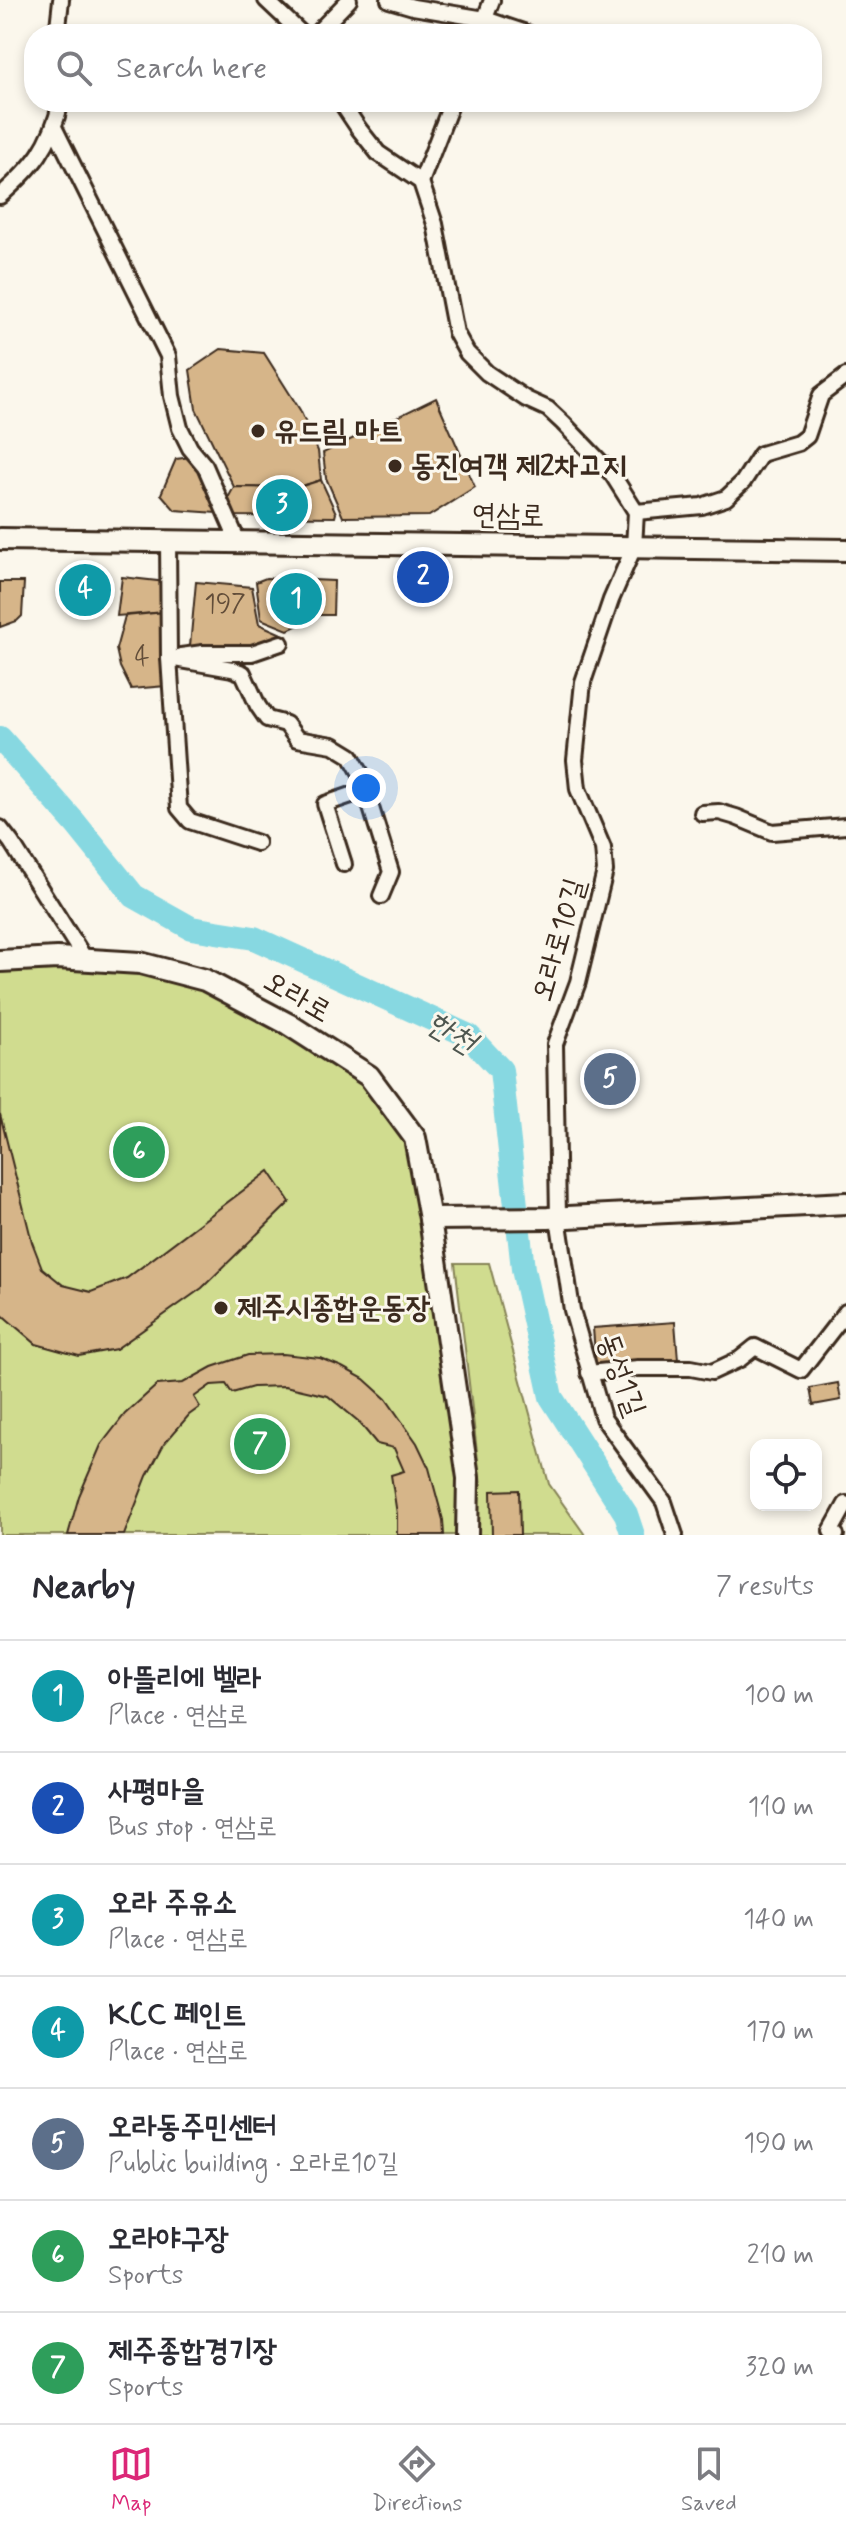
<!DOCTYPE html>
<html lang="en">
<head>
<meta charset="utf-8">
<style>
	body { margin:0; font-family:Mynerve,"Poor Story",sans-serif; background:#f2f2f3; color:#2b2b33 }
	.controls { position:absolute; right:24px; bottom:24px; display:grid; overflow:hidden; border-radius:16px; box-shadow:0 4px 12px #0003 }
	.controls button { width:72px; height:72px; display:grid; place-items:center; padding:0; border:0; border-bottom:2px solid #e1e1e2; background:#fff; color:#2b2b33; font:40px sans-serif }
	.you { position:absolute; left:366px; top:788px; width:28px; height:28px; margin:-20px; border:6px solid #fff; border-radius:50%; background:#1a73e8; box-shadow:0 0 0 12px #1a73e833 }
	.badge { display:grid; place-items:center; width:52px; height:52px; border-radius:50%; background:#db2777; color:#fff; font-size:26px; font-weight:700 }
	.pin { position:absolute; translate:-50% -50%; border:4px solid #fff; box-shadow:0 2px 8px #0006 }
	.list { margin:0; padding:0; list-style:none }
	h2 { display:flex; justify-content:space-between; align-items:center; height:104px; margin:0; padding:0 32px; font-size:34px }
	h2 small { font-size:26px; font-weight:400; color:#7c7c81 }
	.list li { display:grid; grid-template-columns:52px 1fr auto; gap:24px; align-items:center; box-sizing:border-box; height:112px; padding:0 32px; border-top:2px solid #e1e1e2 }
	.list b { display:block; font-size:30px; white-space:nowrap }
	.list p { margin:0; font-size:26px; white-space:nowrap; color:#7c7c81 }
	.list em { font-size:26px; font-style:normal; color:#7c7c81 }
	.icon { flex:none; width:44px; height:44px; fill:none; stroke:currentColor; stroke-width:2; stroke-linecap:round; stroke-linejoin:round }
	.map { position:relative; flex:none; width:846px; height:1535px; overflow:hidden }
	.search { position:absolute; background:#fff; box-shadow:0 4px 12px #0003; left:24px; right:24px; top:24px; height:88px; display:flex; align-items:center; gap:20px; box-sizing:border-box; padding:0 28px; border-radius:32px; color:#7c7c81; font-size:30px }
	.sheet { height:888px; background:#fff }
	nav { display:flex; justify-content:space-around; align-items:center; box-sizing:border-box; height:112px; border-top:2px solid #e1e1e2; background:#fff; font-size:22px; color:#7c7c81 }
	nav a { display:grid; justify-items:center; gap:4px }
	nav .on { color:#db2777 }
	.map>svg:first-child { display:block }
</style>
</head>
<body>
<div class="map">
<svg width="846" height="1535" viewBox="0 0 846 1535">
	<rect width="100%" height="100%" fill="#fbf7ec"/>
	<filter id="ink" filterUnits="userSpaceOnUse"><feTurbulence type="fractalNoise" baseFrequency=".0125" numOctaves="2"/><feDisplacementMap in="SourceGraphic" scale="16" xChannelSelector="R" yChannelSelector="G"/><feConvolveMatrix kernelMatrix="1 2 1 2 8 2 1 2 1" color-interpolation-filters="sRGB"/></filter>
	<g filter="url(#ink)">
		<path fill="#d0dc8f" stroke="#868356" stroke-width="2" d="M69,958L205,980L369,1076L415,1138L468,1478L481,1486L455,1263H489L549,1484L585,1535H0V962Z"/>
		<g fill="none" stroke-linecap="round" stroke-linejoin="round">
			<path stroke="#87d8e1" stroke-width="24" d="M0,738L76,824L134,896L191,928L254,938L469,1036L501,1070L523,1269L551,1397L626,1514L633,1535"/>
		</g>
		<g fill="#d6b589" stroke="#3b2a1e" stroke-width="2">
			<path d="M221,349L264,353L300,410L318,451L321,480L296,488L234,487L196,409L190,370Z"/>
			<path d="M436,398L475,487L429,516L343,517L326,478L323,453Z"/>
			<path d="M191,457L206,478L220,507L217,513L175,510L161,494L176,459Z"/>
			<path d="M321,480L336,513L335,517L234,516L228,498L234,487L296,488Z"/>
			<path d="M122,577L166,582L165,612L117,616Z"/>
			<path d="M66,578H103L104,606L73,612L67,603Z"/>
			<path d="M266,578L334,581L333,615H319L288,630L261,619L256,582Z"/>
			<path d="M0,582H24L22,616L17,621L0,627Z"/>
			<path d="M196,582L252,587L259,624L286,636L253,649L190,646Z"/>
			<path d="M165,612L166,686L131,689L120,667L116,649L125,616Z"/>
			<path d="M0,1114L32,1242L42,1268L63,1285L91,1292L127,1278L269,1171L290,1202L202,1288L116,1349L79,1356L36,1344L0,1313Z"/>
			<path d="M675,1322L678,1360L596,1367L593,1328Z"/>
			<path d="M283,1354L320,1358L342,1367L364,1379L386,1399L417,1443L429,1468L443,1520L444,1535H397V1514L391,1475L404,1471L394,1448L377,1444L358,1421L328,1396L285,1386L253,1387L232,1393L226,1384L211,1385L194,1397L200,1407L189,1415L164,1444L147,1476L124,1535H68L79,1496L101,1445L125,1414L157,1385L183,1383L212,1367L248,1355Z"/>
			<path d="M838,1383L841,1400L813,1405L810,1388Z"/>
			<path d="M519,1490L520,1535H492L491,1491Z"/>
		</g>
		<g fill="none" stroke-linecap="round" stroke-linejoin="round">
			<defs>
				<g id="street">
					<path d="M266,0L302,34"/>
					<path d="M389,0L413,7L485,19L529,34"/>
					<path d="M59,34L58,27L61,0"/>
					<path d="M316,34L349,0"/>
					<path d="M479,34L492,0"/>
					<path d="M341,102L359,129L378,153L421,182L435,224L456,333L467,353L487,373L526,399L548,409L563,423L612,474L636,512L634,547L611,600L583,682L575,760L578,789L603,848L605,871L578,982L555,1044L558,1217L572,1310L603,1418L664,1502L675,1535"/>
					<path d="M55,129L168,356L172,396L180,428L190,448L205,466L238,542"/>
					<path d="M421,182L452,102"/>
					<path d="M0,196C34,166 50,147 61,102"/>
					<path d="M636,512L702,506L726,498L743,482L761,454L798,443L807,436L821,395L846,376"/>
					<path d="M168,541L169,658L179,808L190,821L257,843"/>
					<path d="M181,656L203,653H252L281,643"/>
					<path d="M169,658L232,669L243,673L258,706L267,719L286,724L297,739L333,745L351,756L360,772L391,872L381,896"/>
					<path d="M702,813L719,812L736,817L772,832L846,826"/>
					<path d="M0,828L11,842L85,959"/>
					<path d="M344,864L325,804L366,790"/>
					<path d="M589,1373L638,1368H691L712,1372L740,1359L755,1347L801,1370L846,1312"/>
					<path d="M836,1535L831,1531L846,1504"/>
				</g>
				<g id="secondary">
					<path d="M0,539L846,550"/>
					<path d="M0,961L57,958L140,963L205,980L288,1024L369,1076L415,1138L430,1219L468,1478L467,1535"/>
					<path d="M430,1219L548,1218L846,1203"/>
				</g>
			</defs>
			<use href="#street" stroke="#3b2a1e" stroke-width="20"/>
			<use href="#secondary" stroke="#3b2a1e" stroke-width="26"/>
			<use href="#street" stroke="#fbf7ec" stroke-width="14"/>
			<use href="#secondary" stroke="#fbf7ec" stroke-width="20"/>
		</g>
	</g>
	<g fill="#3b2a1e" stroke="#fbf7ec" stroke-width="3">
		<circle cx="258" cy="431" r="8"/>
		<circle cx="395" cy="466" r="8"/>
		<circle cx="221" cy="1308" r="8"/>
	</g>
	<g text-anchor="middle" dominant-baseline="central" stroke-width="6" stroke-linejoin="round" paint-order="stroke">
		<g font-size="26" fill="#624d39">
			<text x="225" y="605">197</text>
			<text x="142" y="658">4</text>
		</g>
		<g font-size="30" font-weight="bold" fill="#3b2a1e" stroke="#fbf7ec" text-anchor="start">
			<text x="274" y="431">유드림 마트</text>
			<text x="411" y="466">동진여객 제2차고지</text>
			<text x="237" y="1308">제주시종합운동장</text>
		</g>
		<g font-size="30" fill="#3b2a1e" stroke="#fbf7ec">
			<text transform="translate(508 516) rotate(1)">연삼로</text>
			<text transform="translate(559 940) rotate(-74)">오라로10길</text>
			<text transform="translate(297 997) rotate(30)">오라로</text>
			<text transform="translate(621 1375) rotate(70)">동성1길</text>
		</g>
		<g font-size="32" font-style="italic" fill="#4e564f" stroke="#fbf7ec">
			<text transform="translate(451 1033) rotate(31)">한천</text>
		</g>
	</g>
</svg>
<div class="controls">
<button><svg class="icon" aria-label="locate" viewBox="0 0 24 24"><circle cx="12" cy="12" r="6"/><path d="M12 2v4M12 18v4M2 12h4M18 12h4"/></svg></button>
</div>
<div class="you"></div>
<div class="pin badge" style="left:296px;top:599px;background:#0f9aa8">1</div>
<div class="pin badge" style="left:423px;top:577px;background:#1a4fb4">2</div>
<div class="pin badge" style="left:282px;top:505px;background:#0f9aa8">3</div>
<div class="pin badge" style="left:85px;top:590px;background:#0f9aa8">4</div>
<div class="pin badge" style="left:610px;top:1079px;background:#5c6f8a">5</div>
<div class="pin badge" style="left:139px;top:1152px;background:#2e9e5b">6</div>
<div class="pin badge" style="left:260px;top:1444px;background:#2e9e5b">7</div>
<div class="search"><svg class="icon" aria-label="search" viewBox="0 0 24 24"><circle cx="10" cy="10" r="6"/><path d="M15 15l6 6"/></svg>Search here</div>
</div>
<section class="sheet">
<h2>Nearby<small>7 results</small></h2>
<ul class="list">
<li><span class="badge" style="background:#0f9aa8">1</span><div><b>아뜰리에 벨라</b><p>Place · 연삼로</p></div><em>100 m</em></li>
<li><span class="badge" style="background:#1a4fb4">2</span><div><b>사평마을</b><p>Bus stop · 연삼로</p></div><em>110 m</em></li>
<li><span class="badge" style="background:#0f9aa8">3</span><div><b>오라 주유소</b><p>Place · 연삼로</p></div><em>140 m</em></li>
<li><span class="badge" style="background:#0f9aa8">4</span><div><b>KCC 페인트</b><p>Place · 연삼로</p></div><em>170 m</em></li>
<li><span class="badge" style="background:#5c6f8a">5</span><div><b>오라동주민센터</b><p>Public building · 오라로10길</p></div><em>190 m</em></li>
<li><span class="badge" style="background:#2e9e5b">6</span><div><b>오라야구장</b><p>Sports</p></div><em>210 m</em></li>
<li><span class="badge" style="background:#2e9e5b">7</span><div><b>제주종합경기장</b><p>Sports</p></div><em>320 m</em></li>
</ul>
</section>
<nav>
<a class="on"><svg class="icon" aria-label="map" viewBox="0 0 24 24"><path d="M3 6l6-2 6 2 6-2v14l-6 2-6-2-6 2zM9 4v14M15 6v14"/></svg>Map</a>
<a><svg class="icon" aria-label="directions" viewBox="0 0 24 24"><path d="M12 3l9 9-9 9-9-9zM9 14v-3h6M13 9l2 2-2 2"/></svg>Directions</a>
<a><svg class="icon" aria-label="saved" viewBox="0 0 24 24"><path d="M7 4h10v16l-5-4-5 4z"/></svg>Saved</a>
</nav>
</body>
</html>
